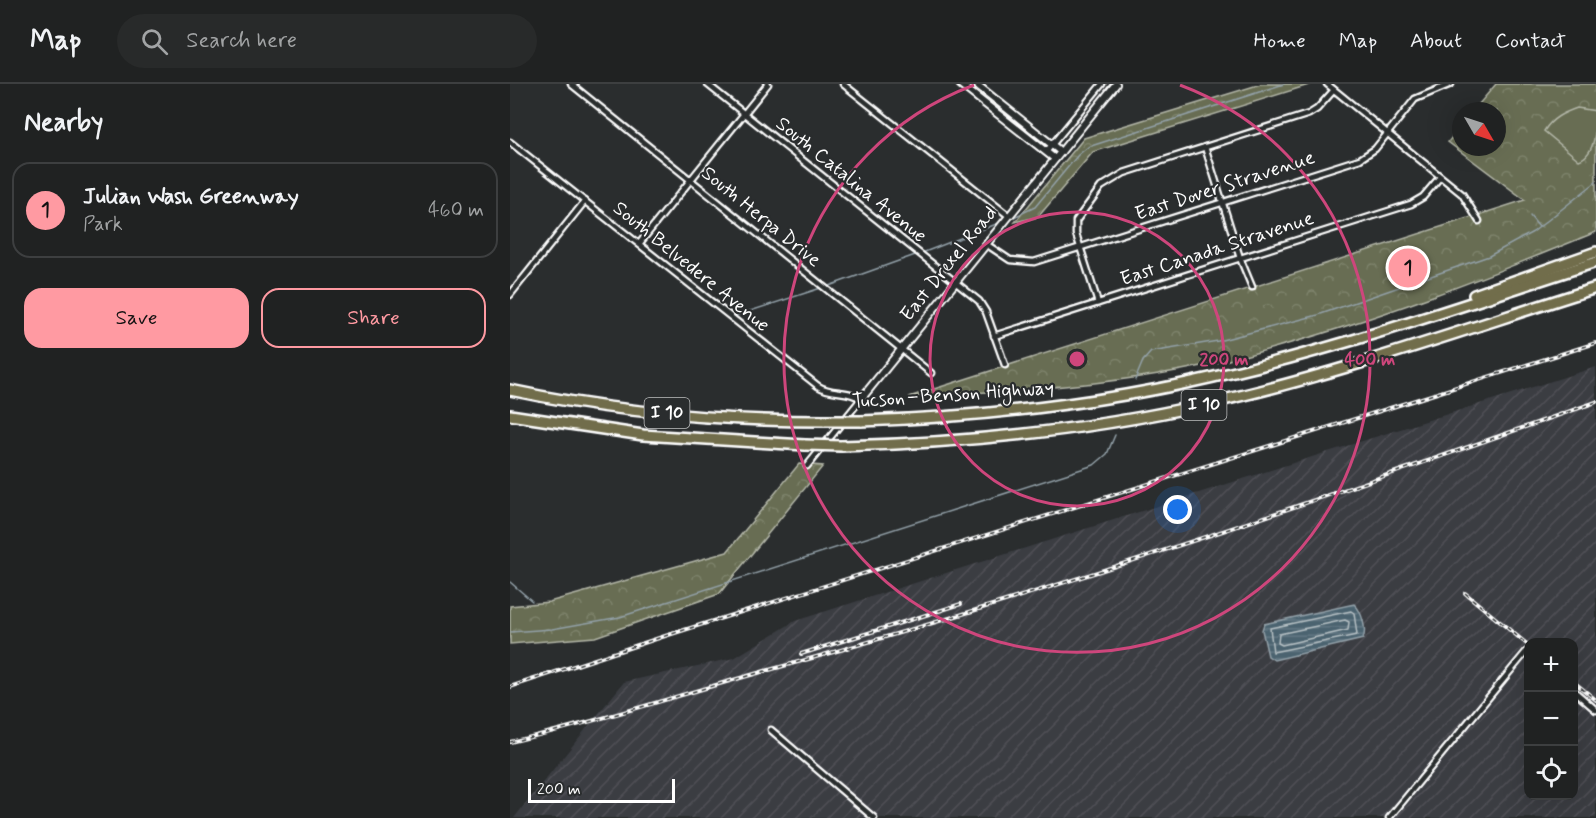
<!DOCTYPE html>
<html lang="en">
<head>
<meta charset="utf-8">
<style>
	body { margin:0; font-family:Mynerve,sans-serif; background:#282a2a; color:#f1f3f6 }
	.controls { position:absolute; right:18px; bottom:18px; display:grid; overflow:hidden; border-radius:12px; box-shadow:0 6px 24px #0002 }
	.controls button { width:54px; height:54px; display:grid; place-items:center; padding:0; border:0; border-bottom:2px solid #3d3f40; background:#202222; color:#f1f3f6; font:30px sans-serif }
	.compass { position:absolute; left:942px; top:18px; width:54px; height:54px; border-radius:50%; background:#202222; box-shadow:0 6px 24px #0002; rotate:129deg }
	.scale { position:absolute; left:18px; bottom:15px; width:147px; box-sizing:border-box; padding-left:6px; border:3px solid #fff; border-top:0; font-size:16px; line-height:21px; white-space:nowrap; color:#fff; -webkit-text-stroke:4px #2a2d2e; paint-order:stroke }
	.you { position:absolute; left:668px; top:426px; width:21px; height:21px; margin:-15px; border:4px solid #fff; border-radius:50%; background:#1a73e8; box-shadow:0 0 0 9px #1a73e833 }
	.badge { display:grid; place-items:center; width:39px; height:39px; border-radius:50%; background:#ff9aa2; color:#111; font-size:20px; font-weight:700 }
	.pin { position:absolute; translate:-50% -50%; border:3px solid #fff; box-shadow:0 2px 6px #0006 }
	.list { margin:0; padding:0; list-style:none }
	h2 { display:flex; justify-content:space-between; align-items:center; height:78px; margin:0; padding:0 24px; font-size:26px }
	h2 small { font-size:20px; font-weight:400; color:#a2a4a5 }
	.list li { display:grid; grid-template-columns:39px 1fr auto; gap:18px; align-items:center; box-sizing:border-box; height:96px; margin:0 12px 12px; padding:0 12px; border:2px solid #3d3f40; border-radius:18px }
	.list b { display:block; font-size:22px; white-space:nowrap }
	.list p { margin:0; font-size:20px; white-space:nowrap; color:#a2a4a5 }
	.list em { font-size:20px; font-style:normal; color:#a2a4a5 }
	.actions { display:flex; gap:12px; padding:18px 24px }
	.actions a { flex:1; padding:14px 0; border:2px solid #ff9aa2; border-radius:18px; text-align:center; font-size:21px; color:#ff9aa2 }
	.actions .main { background:#ff9aa2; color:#111 }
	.icon { flex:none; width:33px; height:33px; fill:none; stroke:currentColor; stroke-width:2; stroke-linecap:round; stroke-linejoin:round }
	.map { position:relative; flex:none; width:1086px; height:734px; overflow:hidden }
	header { display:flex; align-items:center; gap:36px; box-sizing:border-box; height:84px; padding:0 30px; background:#202222; border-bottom:2px solid #3d3f40 }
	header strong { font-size:28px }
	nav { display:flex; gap:33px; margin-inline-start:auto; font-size:21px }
	.search { width:420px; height:54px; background:#282a2a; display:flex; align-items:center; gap:15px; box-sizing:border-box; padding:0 21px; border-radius:33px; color:#a2a4a5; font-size:22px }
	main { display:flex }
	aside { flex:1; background:#202222 }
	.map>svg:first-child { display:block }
</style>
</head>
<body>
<header>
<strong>Map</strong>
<div class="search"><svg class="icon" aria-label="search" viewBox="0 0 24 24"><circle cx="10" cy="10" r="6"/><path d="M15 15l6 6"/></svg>Search here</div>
<nav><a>Home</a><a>Map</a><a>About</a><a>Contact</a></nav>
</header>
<main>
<aside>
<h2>Nearby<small></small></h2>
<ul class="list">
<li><span class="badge">1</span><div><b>Julian Wash Greenway</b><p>Park</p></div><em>460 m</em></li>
</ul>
<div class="actions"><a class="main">Save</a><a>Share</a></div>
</aside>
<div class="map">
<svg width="1086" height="734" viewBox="0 0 1086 734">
	<defs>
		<pattern id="industrial-furrows" width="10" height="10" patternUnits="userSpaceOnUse" patternTransform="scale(1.5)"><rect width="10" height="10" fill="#3b3d43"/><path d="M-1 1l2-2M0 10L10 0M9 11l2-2" fill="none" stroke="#4f5056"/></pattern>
		<pattern id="park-crowns" width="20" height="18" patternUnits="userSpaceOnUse" patternTransform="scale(1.5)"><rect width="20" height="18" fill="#676d52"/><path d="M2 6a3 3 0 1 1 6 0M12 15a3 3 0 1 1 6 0" fill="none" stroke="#7e836c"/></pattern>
		<pattern id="water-rules" width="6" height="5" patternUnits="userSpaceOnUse" patternTransform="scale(1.5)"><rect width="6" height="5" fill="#4b636f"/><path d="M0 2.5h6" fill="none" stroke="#667a85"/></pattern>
	</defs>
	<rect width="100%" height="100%" fill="#2a2d2e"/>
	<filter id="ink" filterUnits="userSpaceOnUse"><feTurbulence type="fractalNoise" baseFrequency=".0167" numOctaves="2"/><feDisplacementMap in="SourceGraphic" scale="12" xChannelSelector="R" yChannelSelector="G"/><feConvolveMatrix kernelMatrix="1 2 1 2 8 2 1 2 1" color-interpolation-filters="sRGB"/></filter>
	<g filter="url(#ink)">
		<path fill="url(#industrial-furrows)" fill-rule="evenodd" d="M1086,283V734H4L114,598L224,574L285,537ZM1018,558H1064V712H1018Z"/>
		<g fill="url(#park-crowns)" stroke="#b3b6a8" stroke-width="1.5">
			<path d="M751,0H802L583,68L528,133L505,138L574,54Z"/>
			<path d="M986,0H1086V148C976,193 864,237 749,268C637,300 515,306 399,313L1015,116L938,58L951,42V63H987V27H963Z"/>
			<path d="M289,380L313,382L209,510L85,553L0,560V522L39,518L217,468Z"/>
		</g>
		<path fill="#676d52" stroke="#b3b6a8" stroke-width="1.5" d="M1067,24L1086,27C1086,44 1086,70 1069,76L1034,47C1042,34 1053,29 1067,24Z"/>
		<path fill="url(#water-rules)" stroke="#93a1a9" stroke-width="1.5" d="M844,520C852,527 857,546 853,555L764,576L758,572L752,546L754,540Z"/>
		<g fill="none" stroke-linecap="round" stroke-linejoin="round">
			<g stroke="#b7c1c5" stroke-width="1.5">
				<path d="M841,527L844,529L847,551L763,568L760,544Z"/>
				<path d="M835,536L839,538L838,546L772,561L768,559L769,550Z"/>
			</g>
			<g stroke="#93a1a9" stroke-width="1.5">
				<path d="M1020,132L1029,143"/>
				<path d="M502,134L525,123L568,71L578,63L774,0"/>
				<path d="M412,169L489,139"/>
				<path d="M316,203L408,170"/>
				<path d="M225,232L311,204"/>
				<path d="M625,296L633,277L641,268L708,257L808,231L979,172L1023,148L1086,98"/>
				<path d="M0,498L22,517"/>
				<path d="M0,548L42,545L110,533L584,381L597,370L605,351"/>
			</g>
			<defs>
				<g id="minor">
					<path d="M61,0L421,289"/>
					<path d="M197,0L469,217L476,228L495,281"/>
					<path d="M333,0L499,132"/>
					<path d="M817,0L952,110L969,137"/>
					<path d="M0,58L308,302C322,311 337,305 351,315L297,382"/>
					<path d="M695,63L730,174L742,203"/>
					<path d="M536,68L592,0"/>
					<path d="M129,160L258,0"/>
					<path d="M476,160L500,176L524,178L850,75L865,65L905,15L941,0"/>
					<path d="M0,211L75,117"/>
					<path d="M588,219L566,150V137L591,103L614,89L799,30L807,25L824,6"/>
					<path d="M484,252L901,120L913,113L930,93"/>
					<path d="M1064,607L1086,626"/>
					<path d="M261,646L364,734"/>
					<path d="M879,734L1016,568L1018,570"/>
				</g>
				<g id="tertiary">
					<path d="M450,0L545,75"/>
					<path d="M466,0L551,68"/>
					<path d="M351,315L606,0"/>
				</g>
				<g id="motorway">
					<path d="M964,211L1086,168"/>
					<path d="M0,306C103,328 210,337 315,337"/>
					<path d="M0,331L133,351L295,361"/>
					<path d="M351,337C479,333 605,318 729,287C850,258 968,216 1086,178"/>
					<path d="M331,362C455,359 579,347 700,319C831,290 958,244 1086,204"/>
				</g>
			</defs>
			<use href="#minor" stroke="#fff" stroke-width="9"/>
			<use href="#tertiary" stroke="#fff" stroke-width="10"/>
			<use href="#motorway" stroke="#fff" stroke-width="14"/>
			<use href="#minor" stroke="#2a2d2e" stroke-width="4.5"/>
			<use href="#tertiary" stroke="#2a2d2e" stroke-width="6"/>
			<use href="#motorway" stroke="#716d4b" stroke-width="9"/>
			<defs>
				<g id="rail">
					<path d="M955,509L1018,561"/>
					<path d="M291,570L451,520"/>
					<path d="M1064,598L1086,616"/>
					<path d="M0,603L152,553L1086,259"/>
					<path d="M0,658C84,639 165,612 248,589C531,512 809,416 1086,318"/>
				</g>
			</defs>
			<use href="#rail" stroke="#fff" stroke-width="4"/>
			<use href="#rail" stroke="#2a2d2e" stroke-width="1.5" stroke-dasharray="4.5" stroke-linecap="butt"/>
			<defs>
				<g id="motorway-bridge">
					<path d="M315,337H351"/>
					<path d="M295,361L331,362"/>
				</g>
			</defs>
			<use href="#motorway-bridge" stroke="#fff" stroke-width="14" stroke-linecap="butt"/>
			<use href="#motorway-bridge" stroke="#716d4b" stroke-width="9"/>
		</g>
	</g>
	<g fill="none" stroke="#ce467c" stroke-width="3">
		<circle cx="567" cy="275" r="147"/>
		<path d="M670 1A293 293 0 1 1 464 1"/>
	</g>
	<g text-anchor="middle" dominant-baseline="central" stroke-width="4.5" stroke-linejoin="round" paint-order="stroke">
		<g fill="#2a2d2e" stroke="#bfc0c0" stroke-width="1.5">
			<rect x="671.5" y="306" width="45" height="30" rx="4.5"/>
			<rect x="134.5" y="314" width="45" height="30" rx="4.5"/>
		</g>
		<g font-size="18" font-weight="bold" fill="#fff">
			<text x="694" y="321">I 10</text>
			<text x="157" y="329">I 10</text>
		</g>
		<g font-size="20" fill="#fff" stroke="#2a2d2e">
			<text transform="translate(341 96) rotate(39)">South Catalina Avenue</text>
			<text transform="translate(715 102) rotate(-18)">East Dover Stravenue</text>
			<text transform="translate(251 133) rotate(39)">South Herpa Drive</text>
			<text transform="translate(707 165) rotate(-18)">East Canada Stravenue</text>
			<text transform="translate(439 180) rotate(-51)">East Drexel Road</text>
			<text transform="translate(181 183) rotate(39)">South Belvedere Avenue</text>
			<text transform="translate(443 311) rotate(-4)">Tucson–Benson Highway</text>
		</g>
	</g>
	<circle cx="567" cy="275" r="9" fill="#ce467c" stroke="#2a2d2e" stroke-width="3"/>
	<g font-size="18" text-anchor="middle" font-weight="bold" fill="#ce467c" stroke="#2a2d2e" stroke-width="4.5" stroke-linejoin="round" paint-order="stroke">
		<text x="714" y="281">200 m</text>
		<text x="860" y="281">400 m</text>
	</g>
</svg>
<div class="controls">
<button>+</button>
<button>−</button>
<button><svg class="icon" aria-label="locate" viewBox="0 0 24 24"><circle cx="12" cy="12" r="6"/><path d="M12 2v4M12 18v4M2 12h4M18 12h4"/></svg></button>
</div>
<svg class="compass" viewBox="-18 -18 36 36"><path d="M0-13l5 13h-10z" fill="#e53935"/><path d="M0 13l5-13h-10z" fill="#a2a4a5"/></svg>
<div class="scale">200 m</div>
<div class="you"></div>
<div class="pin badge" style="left:898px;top:184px">1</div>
</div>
</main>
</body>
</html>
